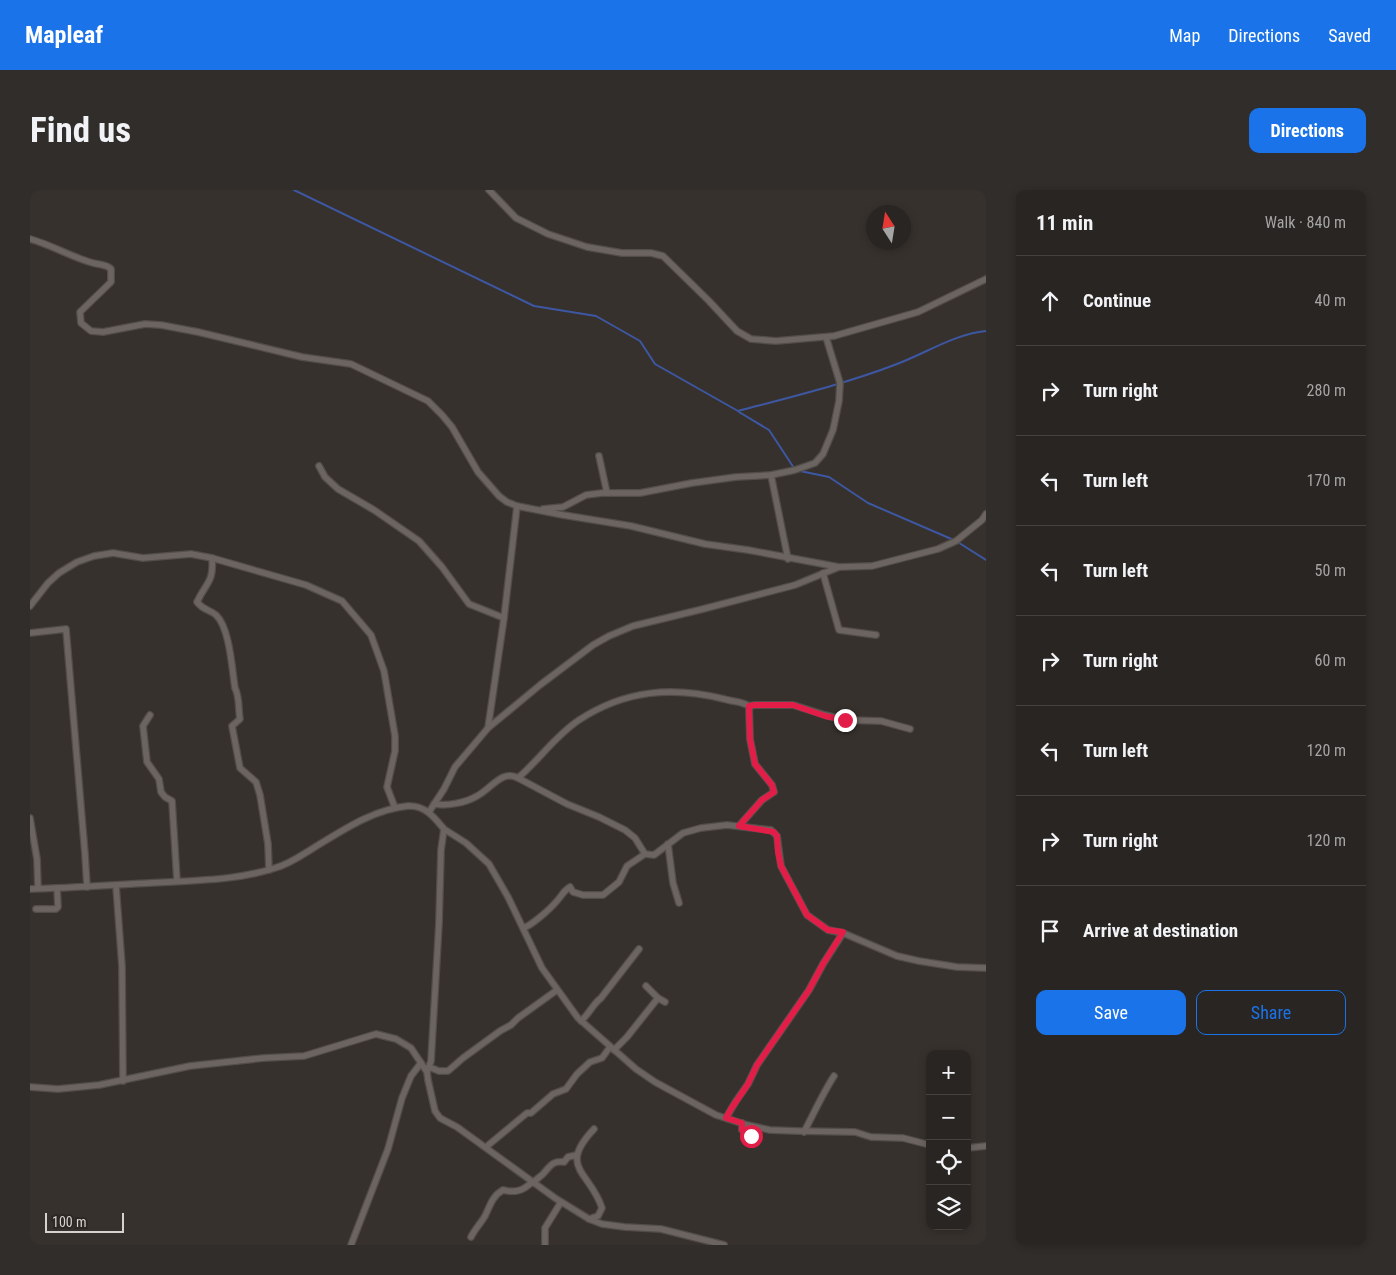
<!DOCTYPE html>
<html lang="en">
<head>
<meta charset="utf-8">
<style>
	body { margin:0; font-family:"Roboto Condensed",sans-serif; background:#312d2a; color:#f1f3f6 }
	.controls { position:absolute; right:15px; bottom:15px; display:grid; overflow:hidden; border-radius:10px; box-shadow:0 2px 8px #0003 }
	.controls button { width:45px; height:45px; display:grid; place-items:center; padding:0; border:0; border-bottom:1px solid #454240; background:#292522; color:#f1f3f6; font:25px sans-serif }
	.compass { position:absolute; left:836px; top:15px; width:45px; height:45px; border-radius:50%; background:#292522; box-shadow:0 2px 8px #0003; rotate:348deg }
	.scale { position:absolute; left:15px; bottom:12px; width:79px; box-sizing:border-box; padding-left:5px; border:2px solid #d6d2d0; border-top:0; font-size:14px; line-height:18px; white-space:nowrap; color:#d6d2d0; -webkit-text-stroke:4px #2d2724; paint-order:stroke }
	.stop { position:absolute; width:15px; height:15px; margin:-11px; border:4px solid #e11d48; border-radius:50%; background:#fff }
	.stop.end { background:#e11d48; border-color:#fff; box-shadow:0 1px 5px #0008 }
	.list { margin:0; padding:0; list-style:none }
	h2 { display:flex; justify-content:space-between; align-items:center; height:65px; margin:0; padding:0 20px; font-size:21px }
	h2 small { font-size:16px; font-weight:400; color:#a5a5a5 }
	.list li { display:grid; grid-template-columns:32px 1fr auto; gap:15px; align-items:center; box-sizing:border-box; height:90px; padding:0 20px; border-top:1px solid #454240 }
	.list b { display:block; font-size:19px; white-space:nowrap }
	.list em { font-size:16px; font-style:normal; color:#a5a5a5 }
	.actions { display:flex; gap:10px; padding:15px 20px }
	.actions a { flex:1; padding:11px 0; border:1px solid #1a73e8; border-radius:10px; text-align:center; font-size:18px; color:#1a73e8 }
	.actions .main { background:#1a73e8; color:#fff }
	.icon { flex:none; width:28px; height:28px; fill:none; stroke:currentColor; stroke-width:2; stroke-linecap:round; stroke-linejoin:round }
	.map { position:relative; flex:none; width:956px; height:1055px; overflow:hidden; border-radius:10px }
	header { display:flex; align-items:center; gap:30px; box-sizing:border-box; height:70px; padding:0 25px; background:#1a73e8; color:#fff }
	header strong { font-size:24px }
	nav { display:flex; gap:28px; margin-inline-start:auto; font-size:18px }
	.intro { display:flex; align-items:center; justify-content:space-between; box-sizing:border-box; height:120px; padding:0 30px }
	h1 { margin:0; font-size:35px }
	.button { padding:12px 22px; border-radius:10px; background:#1a73e8; color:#fff; font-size:18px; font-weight:700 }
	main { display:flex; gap:30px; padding:0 30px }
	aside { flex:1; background:#292522; border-radius:10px; box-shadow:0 2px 8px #0003 }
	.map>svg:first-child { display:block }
</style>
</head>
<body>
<header>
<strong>Mapleaf</strong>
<nav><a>Map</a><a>Directions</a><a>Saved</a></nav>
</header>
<div class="intro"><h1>Find us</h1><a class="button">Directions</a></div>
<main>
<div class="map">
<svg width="956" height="1055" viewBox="0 0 956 1055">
	<rect width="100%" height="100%" fill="#37312d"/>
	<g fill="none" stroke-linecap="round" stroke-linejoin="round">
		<g stroke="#3d57a2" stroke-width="2">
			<path d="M264,0L504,116L566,126L610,151L625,174L708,221C761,207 815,194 867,174C896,163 925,144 956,141"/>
			<path d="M709,222L739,240L764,278"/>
			<path d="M770,281L799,287L838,313L926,351L956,370"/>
		</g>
		<defs>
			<g id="street">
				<path d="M459,0L486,28L518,44L557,57L592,63H621L633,66L679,111L707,141L721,149L746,151L804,146L888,122L956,89"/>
				<path d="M0,49C22,55 41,67 63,73C70,75 76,74 81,79V92L50,122L51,133L61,141L73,142L115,134L131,135L168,142L272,167L321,174L398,211L412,225L422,237L448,282L469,306L477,312L487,316L533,325L601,336L675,354L718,360L809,377"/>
				<path d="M569,266L577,303"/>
				<path d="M289,276L295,287L308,299L344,320L389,351L412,377L439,414L474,428"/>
				<path d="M741,285L758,369"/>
				<path d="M513,319L533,317L556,305L572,303H610L662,293L706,287L741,285L765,280L785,273L793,264L803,240L809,211L810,193L796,147"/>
				<path d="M182,368C184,393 176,392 167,412C174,421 179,419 186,425C200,438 202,480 205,498C210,508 208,518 210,529L202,536L210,578L226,592L230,605L238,654L239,680"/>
				<path d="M793,383L809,440L846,445"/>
				<path d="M0,416L18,393L29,383L47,372L64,366L83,363L113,368L161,364L182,368L276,395L312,411L341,445L354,481L365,546V561L357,597L365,618"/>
				<path d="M0,443L36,439L55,664L57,697"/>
				<path d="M120,525L113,536L117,572L129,589L131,602L135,607L142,611L147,691"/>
				<path d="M458,538L474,428L487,316"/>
				<path d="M488,588L537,614L569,627L595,640L605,648L615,664L624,665L653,643L671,638L697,635L741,640L747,646L751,676L777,725L798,740L813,743L867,766L889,771L927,777L956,778"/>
				<path d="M404,614C418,616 435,613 447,606C461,599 472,579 488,588C509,570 525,546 549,530C595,500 642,496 694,509C704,512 711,511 719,516L725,515H763L795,525L815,530L851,531L880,539"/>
				<path d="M399,622L414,599L425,577L458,538L510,495L563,455L579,446L603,436L673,419L765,395L809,377L842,376L908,359L926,351L952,330L956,324"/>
				<path d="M0,628L7,669L8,698"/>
				<path d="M709,636L732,610L744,602L742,595L725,574L720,549L719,516"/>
				<path d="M414,639L436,653L459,674L478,707L512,778L548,828L606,879L625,892L686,925L717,935L740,940L767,941L825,942L841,947L873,948L900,955"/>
				<path d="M638,654L643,693L649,713"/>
				<path d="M86,696L92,776L93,891"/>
				<path d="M0,699C47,698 93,694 140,692C176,690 211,689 245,678C260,674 272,665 285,657C313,640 344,619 378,616C395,615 404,627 414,639L411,660L409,733L401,871L397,882L398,890L405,921L410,928L427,937L525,1008L559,1029L572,1034L595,1037L631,1039L694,1055"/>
				<path d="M6,719H26L28,717L27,698"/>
				<path d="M493,738C501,736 520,719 526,712C531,707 533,701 540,697L543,702L553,705H573L589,692L597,676L615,664"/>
				<path d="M616,796L628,808L635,812"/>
				<path d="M551,831C559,824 563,814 571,808L609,759"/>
				<path d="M584,860L597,847L628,808"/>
				<path d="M399,877L409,881H418L433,868L470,841L481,835L488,828L527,800"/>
				<path d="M0,897L28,899L69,895L160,876L234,868L274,866L346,844L366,849L381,858L397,882"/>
				<path d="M696,928L706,911L718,894L727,875L779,800L793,774L813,743"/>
				<path d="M712,933V940L719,943L722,951"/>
				<path d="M774,942C784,923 793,903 804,886"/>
				<path d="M456,957L497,923H501L523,904L536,899L547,884L560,872L572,868L580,857"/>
				<path d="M937,958L956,956"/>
				<path d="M503,993C506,989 510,987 513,984C521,975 522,971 534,972L538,967L547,965"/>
				<path d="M559,1029L568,1026L572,1018C560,981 527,978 564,939"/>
				<path d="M441,1047C445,1039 451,1033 455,1026C460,1016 462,1006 473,1000C485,1003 493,1001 502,992"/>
				<path d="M321,1055L358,959L372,908L381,886L391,873"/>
				<path d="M515,1055V1038L531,1012"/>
			</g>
		</defs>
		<use href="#street" stroke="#524d4a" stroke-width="8"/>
		<use href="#street" stroke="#6c6461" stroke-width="5.5"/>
	</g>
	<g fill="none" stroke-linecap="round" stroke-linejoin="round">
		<path stroke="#e11d48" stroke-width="6" d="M721,946L712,940V933L696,928L701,919L718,894L727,875L779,800L793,774L813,742L798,740L777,725L751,676L748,662L747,646L744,642L709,636L732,610L744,602L742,595L725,574L720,549L719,516L725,515H763L795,526L815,530"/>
	</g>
</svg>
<div class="controls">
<button>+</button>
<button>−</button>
<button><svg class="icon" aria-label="locate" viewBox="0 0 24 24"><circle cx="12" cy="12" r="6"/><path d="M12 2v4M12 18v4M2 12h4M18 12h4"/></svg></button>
<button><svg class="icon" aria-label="layers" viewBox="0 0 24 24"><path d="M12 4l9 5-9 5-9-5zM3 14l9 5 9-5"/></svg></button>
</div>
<svg class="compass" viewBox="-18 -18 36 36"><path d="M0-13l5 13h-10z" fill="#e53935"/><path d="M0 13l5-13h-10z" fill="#a5a5a5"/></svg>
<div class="scale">100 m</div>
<div class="stop" style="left:721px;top:946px"></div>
<div class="stop end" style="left:815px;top:530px"></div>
</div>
<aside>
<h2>11 min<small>Walk · 840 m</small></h2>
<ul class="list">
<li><svg class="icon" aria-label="ahead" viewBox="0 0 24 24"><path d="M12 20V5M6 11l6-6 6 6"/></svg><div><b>Continue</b></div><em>40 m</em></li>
<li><svg class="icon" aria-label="right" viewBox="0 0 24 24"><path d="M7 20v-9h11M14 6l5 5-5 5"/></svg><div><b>Turn right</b></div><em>280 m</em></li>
<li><svg class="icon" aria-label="left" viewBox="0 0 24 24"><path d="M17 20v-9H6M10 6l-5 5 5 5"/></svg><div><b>Turn left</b></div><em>170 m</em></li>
<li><svg class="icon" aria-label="left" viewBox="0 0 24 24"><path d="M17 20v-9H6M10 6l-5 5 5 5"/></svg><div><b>Turn left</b></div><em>50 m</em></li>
<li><svg class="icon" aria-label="right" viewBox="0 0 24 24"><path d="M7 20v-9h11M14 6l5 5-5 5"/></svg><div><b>Turn right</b></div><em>60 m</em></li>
<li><svg class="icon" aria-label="left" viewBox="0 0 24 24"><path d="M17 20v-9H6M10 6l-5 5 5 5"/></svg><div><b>Turn left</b></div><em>120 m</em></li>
<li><svg class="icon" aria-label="right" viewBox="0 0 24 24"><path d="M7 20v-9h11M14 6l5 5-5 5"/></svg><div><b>Turn right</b></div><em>120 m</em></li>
<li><svg class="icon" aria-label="arrive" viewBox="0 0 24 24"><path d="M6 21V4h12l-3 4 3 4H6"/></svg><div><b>Arrive at destination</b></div></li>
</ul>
<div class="actions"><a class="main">Save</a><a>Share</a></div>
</aside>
</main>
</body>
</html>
